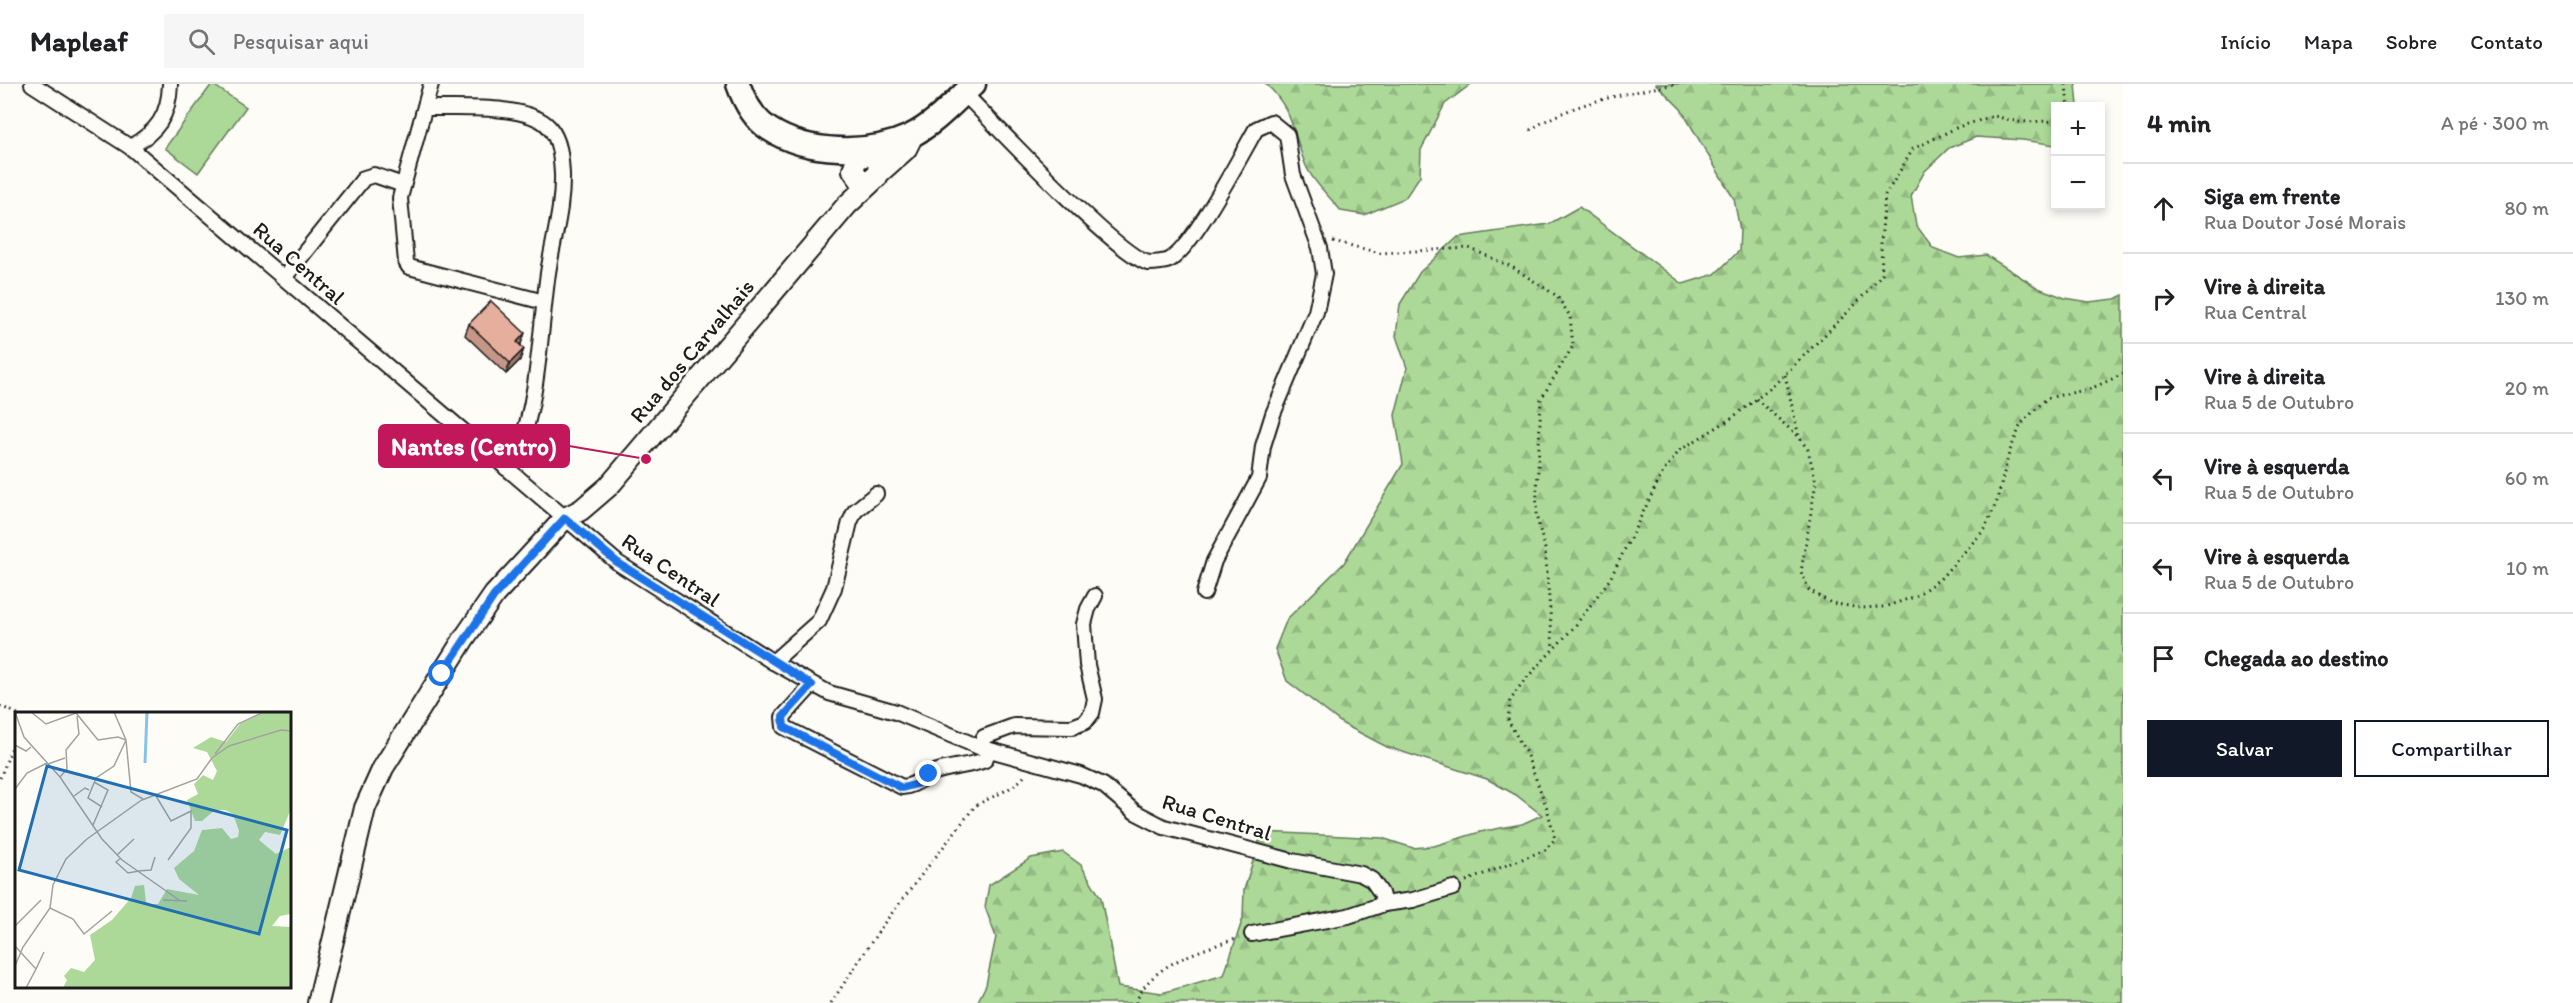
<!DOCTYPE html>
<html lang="pt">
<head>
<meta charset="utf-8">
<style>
	body { margin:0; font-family:Itim,sans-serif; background:#f6f6f6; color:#202124 }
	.controls { position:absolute; right:18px; top:18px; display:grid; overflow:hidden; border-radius:0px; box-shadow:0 3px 9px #0003 }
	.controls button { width:54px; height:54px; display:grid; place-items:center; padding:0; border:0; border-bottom:2px solid #e0e0e0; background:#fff; color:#202124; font:30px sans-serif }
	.stop { position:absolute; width:18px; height:18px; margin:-14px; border:4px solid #1a73e8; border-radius:50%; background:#fff }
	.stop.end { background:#1a73e8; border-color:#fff; box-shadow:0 2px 6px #0008 }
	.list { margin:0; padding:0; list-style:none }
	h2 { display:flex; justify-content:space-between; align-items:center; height:78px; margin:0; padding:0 24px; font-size:26px }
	h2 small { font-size:20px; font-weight:400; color:#757577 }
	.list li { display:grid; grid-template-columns:39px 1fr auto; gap:18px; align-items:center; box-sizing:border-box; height:90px; padding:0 24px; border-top:2px solid #e0e0e0 }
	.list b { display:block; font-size:22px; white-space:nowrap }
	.list p { margin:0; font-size:20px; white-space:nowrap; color:#757577 }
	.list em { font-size:20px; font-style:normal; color:#757577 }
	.actions { display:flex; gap:12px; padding:18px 24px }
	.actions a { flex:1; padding:14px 0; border:2px solid #111827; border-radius:0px; text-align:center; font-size:21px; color:#111827 }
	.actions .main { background:#111827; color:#fff }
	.icon { flex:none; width:33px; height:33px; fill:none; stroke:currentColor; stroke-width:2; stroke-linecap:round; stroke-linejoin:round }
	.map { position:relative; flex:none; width:2123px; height:919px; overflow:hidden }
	header { display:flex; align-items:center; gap:36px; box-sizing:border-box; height:84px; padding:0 30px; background:#fff; border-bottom:2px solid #e0e0e0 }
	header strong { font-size:28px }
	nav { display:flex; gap:33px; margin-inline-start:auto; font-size:21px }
	.search { width:420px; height:54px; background:#f6f6f6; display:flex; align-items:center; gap:15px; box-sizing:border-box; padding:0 21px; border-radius:0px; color:#757577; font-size:22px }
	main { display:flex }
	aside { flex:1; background:#fff }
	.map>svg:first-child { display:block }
</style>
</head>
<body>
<header>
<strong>Mapleaf</strong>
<div class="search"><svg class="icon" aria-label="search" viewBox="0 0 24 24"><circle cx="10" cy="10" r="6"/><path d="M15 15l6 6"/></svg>Pesquisar aqui</div>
<nav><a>Início</a><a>Mapa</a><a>Sobre</a><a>Contato</a></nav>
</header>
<main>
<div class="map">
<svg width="2123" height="919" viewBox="0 0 2123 919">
	<defs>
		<pattern id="forest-firs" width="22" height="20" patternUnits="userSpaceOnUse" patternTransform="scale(1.5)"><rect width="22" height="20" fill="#acd998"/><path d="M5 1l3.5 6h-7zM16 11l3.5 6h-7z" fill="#93ba82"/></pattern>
	</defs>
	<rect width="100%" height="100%" fill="#fdfcf7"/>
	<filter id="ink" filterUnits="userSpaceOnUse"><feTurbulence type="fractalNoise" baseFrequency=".0167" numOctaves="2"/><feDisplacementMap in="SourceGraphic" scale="12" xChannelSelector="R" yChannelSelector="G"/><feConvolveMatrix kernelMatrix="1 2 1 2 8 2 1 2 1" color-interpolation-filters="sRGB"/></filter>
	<g filter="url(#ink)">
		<g fill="url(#forest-firs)" stroke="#647a5a" stroke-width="1.5">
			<path d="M1266,0H1471L1445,20L1421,66L1420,92L1405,114L1364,131L1341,127C1330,113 1313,98 1306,82C1293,50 1294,26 1266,0Z"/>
			<path d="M1656,0H2076L2078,22H2056L2055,61L2023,56L1976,53L1949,64L1925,87L1911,112L1916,141L1933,164L1959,174L1986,171L2038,204L2065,214L2089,218L2115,215L2123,211V919H977L986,901L996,853L985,823L989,801L1031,774L1063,768L1081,781L1101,814L1118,903L1162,909L1224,891L1243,834L1244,806L1262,748L1382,754L1413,764L1434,762L1480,748L1522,740L1542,731L1516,711L1487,695L1387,663L1343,640L1287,597L1275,565L1287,535L1344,479L1403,380L1395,331L1407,284L1396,252L1400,220L1420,188L1458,153L1549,140L1579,123L1683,200L1715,190L1739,167L1740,146L1734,115L1681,25Z"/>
		</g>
		<path fill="#acd998" stroke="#647a5a" stroke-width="1.5" d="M212,0L246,23L198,89L165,64Z"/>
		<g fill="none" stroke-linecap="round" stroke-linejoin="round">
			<defs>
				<g id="minor">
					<path d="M32,0L130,63L618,479L773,578L829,609L896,628L979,663L1081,691L1103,701L1135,728L1164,743L1292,777L1361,790L1372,796L1381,809L1384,820"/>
					<path d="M431,0L400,114L406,178L409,183L544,218"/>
					<path d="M964,9C990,36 1121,175 1149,179C1154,179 1167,178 1171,175C1194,161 1240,73 1256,45L1271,38L1287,51L1293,91L1320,164L1324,190L1316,228L1273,330L1263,362L1259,394L1214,477L1204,509"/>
					<path d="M425,24C455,25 528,19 549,43C560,56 561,73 562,90C563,124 553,156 548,189C540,246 539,312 519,365C517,372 511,378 506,384"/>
					<path d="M130,63C157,48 169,32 170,0"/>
					<path d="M284,194L364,94L374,91L403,101"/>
					<path d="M773,578L819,537L834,504L850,438L855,427L876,410"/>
					<path d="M812,601L783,633L784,643L902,703C916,702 921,694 932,689C949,682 968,683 985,676L989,666"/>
					<path d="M979,663L984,653L1014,642L1072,643L1085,638L1092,629L1095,615L1087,581L1084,540L1088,525L1095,512"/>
					<path d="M1252,850L1348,832L1384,820L1413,816L1453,804"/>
				</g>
				<g id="secondary">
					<path d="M870,71L857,74L853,86L860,96H873"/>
					<path d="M879,89L906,65L913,51"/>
					<path d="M318,919L365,724L383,684L465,553L494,511L565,434L581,426L609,402L847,121L877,93L879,80L868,64L858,73"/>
				</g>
				<path id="primary" d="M738,0C744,17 754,35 769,45C807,70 869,71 910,52C934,41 955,17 974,0"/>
			</defs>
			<use href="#minor" stroke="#1c1c1c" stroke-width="18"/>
			<use href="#secondary" stroke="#1c1c1c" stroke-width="24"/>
			<use href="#primary" stroke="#1c1c1c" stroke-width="27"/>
			<g stroke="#1c1c1c" stroke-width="3" stroke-dasharray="1.5 4.5" stroke-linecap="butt">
				<path d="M2066,0L2068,22"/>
				<path d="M1530,46C1575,17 1622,11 1674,0"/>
				<path d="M1333,157L1380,169L1469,164L1512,183L1557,212L1570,232L1573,262L1541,315L1536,431L1545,465L1553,564"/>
				<path d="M1785,291L1799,353L1808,366L1816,398L1801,488L1809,506L1831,519L1861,524L1884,523L1914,513L1940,495L1985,445L1997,417L2009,369L2021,340L2047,314L2090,305L2123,290"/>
				<path d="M1756,315L1798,352"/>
				<path d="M0,622L18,630"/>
				<path d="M0,694L16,653"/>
				<path d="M1466,797L1545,766L1555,755L1547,724L1526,669L1508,636L1510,617L1522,599L1575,542L1610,495L1663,388L1680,366L1729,336L1772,303L1854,222L1882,190L1881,158L1885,112L1913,65L1958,43L1994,32L2019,38L2056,37"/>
				<path d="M831,919L882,842L975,722C990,713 1017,704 1025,691"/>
				<path d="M1136,919C1148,880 1204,865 1239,854"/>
			</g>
			<use href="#minor" stroke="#fdfcf7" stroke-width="14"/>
			<use href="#secondary" stroke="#fdfcf7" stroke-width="20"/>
			<use href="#primary" stroke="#fdfcf7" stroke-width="22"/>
		</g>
		<path fill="#c69686" stroke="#1c1c1c" stroke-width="1.5" d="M469,240L521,260L520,276L506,290L465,251Z"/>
		<g fill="#a17a6d" stroke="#1c1c1c" stroke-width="1.5">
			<path d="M525,249L521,260L513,269L517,258Z"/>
			<path d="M524,265L520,276L506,290L510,279Z"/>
		</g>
		<path fill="#e6ae9c" stroke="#1c1c1c" stroke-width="1.5" d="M491,217L525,249L517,258L524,265L510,279L469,240Z"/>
	</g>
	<g fill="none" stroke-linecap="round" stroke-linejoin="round" filter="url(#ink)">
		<path stroke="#1a73e8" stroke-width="8" d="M442,590L494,512L565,434L618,479L812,601L783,633L784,643L902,704L917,700L929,690"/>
	</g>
	<g text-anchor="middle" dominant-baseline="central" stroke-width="5" stroke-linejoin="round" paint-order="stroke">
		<g font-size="22" fill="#1c1c1c" stroke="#fdfcf7">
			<text transform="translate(299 179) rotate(41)">Rua Central</text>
			<text transform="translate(692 267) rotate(-50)">Rua dos Carvalhais</text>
			<text transform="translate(671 486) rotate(34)">Rua Central</text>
			<text transform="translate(1217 733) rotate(17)">Rua Central</text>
		</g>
	</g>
	<g transform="translate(15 628)">
		<rect width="276" height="276" fill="#fdfcf7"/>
		<path d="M251,0H276V97L265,123L250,120L244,128L261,142L276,135V202L265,204L257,214L276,215V276H48L52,268L49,264L56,256L69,260L80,248L75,223L97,208L116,186L120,174L129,173L131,190L136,192H143L152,177L184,183L164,167L159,156L179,139L187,118L207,116L216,127L223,125L224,119L218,102L210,98H200L187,109H180L172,88L183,82L179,72L188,63L198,68L202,59L192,40L178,36L196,25L211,30L225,12Z" fill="#acd998"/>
		<path fill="none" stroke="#87c3e7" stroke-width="3" d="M130,51L132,0"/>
		<path fill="none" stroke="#a3a29f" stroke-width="1.5" d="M0,0L9,25L45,65L87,127L107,148L164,188M16,0L31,12L61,1L83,28L103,25L111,28L116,80L128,87M0,33L11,39L16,35M200,42L223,12L249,0M33,52L50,46M45,65L52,57L51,38L64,22L62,4M0,77L12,61L32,51M59,84L70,76L74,78M141,84L156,109L176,99V116L153,148M127,88L182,67L197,46L214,34L266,18L276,19M87,95L73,86L81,66L99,54L111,28L99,0M78,113L93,78L79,70M102,143L119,127M106,146L101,150L113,161L124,159M123,159L136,158L140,145M148,188L172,189M35,196L58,207L69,222L97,199M0,214L26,188M0,234L21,257L11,276M0,254L8,235L35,196L38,173L51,147L72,127L128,87M21,257L29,240"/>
		<path fill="#1f6fb2" fill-opacity="0.15" stroke="#1f6fb2" stroke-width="3" d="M32,54L272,118L244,222L4,158Z"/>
		<rect width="276" height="276" fill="none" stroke="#1c1c1c" stroke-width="3"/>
	</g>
	<path fill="none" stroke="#c2185b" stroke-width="2" d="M646 375L569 362"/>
	<circle fill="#c2185b" stroke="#fdfcf7" stroke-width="2" cx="646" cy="375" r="6"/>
	<rect fill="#c2185b" stroke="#c2185b" stroke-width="2" x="379" y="341" width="190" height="42" rx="6"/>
	<g font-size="24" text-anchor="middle" font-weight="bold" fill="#fff">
		<text x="474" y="371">Nantes (Centro)</text>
	</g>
</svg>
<div class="controls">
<button>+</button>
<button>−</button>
</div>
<div class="stop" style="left:442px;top:590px"></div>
<div class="stop end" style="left:929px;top:690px"></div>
</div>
<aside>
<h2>4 min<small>A pé · 300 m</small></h2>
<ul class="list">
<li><svg class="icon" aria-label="ahead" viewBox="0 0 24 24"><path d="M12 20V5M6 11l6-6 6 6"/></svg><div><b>Siga em frente</b><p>Rua Doutor José Morais</p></div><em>80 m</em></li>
<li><svg class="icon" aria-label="right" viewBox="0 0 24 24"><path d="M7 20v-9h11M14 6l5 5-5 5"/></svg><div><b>Vire à direita</b><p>Rua Central</p></div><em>130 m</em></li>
<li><svg class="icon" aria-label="right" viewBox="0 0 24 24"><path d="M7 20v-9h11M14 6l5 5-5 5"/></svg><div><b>Vire à direita</b><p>Rua 5 de Outubro</p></div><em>20 m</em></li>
<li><svg class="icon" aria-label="left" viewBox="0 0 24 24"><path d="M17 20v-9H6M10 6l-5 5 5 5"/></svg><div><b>Vire à esquerda</b><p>Rua 5 de Outubro</p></div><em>60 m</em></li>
<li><svg class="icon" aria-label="left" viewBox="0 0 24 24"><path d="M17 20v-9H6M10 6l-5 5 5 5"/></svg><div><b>Vire à esquerda</b><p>Rua 5 de Outubro</p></div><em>10 m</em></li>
<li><svg class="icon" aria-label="arrive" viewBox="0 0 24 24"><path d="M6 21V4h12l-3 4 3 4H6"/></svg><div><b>Chegada ao destino</b></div></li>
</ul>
<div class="actions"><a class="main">Salvar</a><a>Compartilhar</a></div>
</aside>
</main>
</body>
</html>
